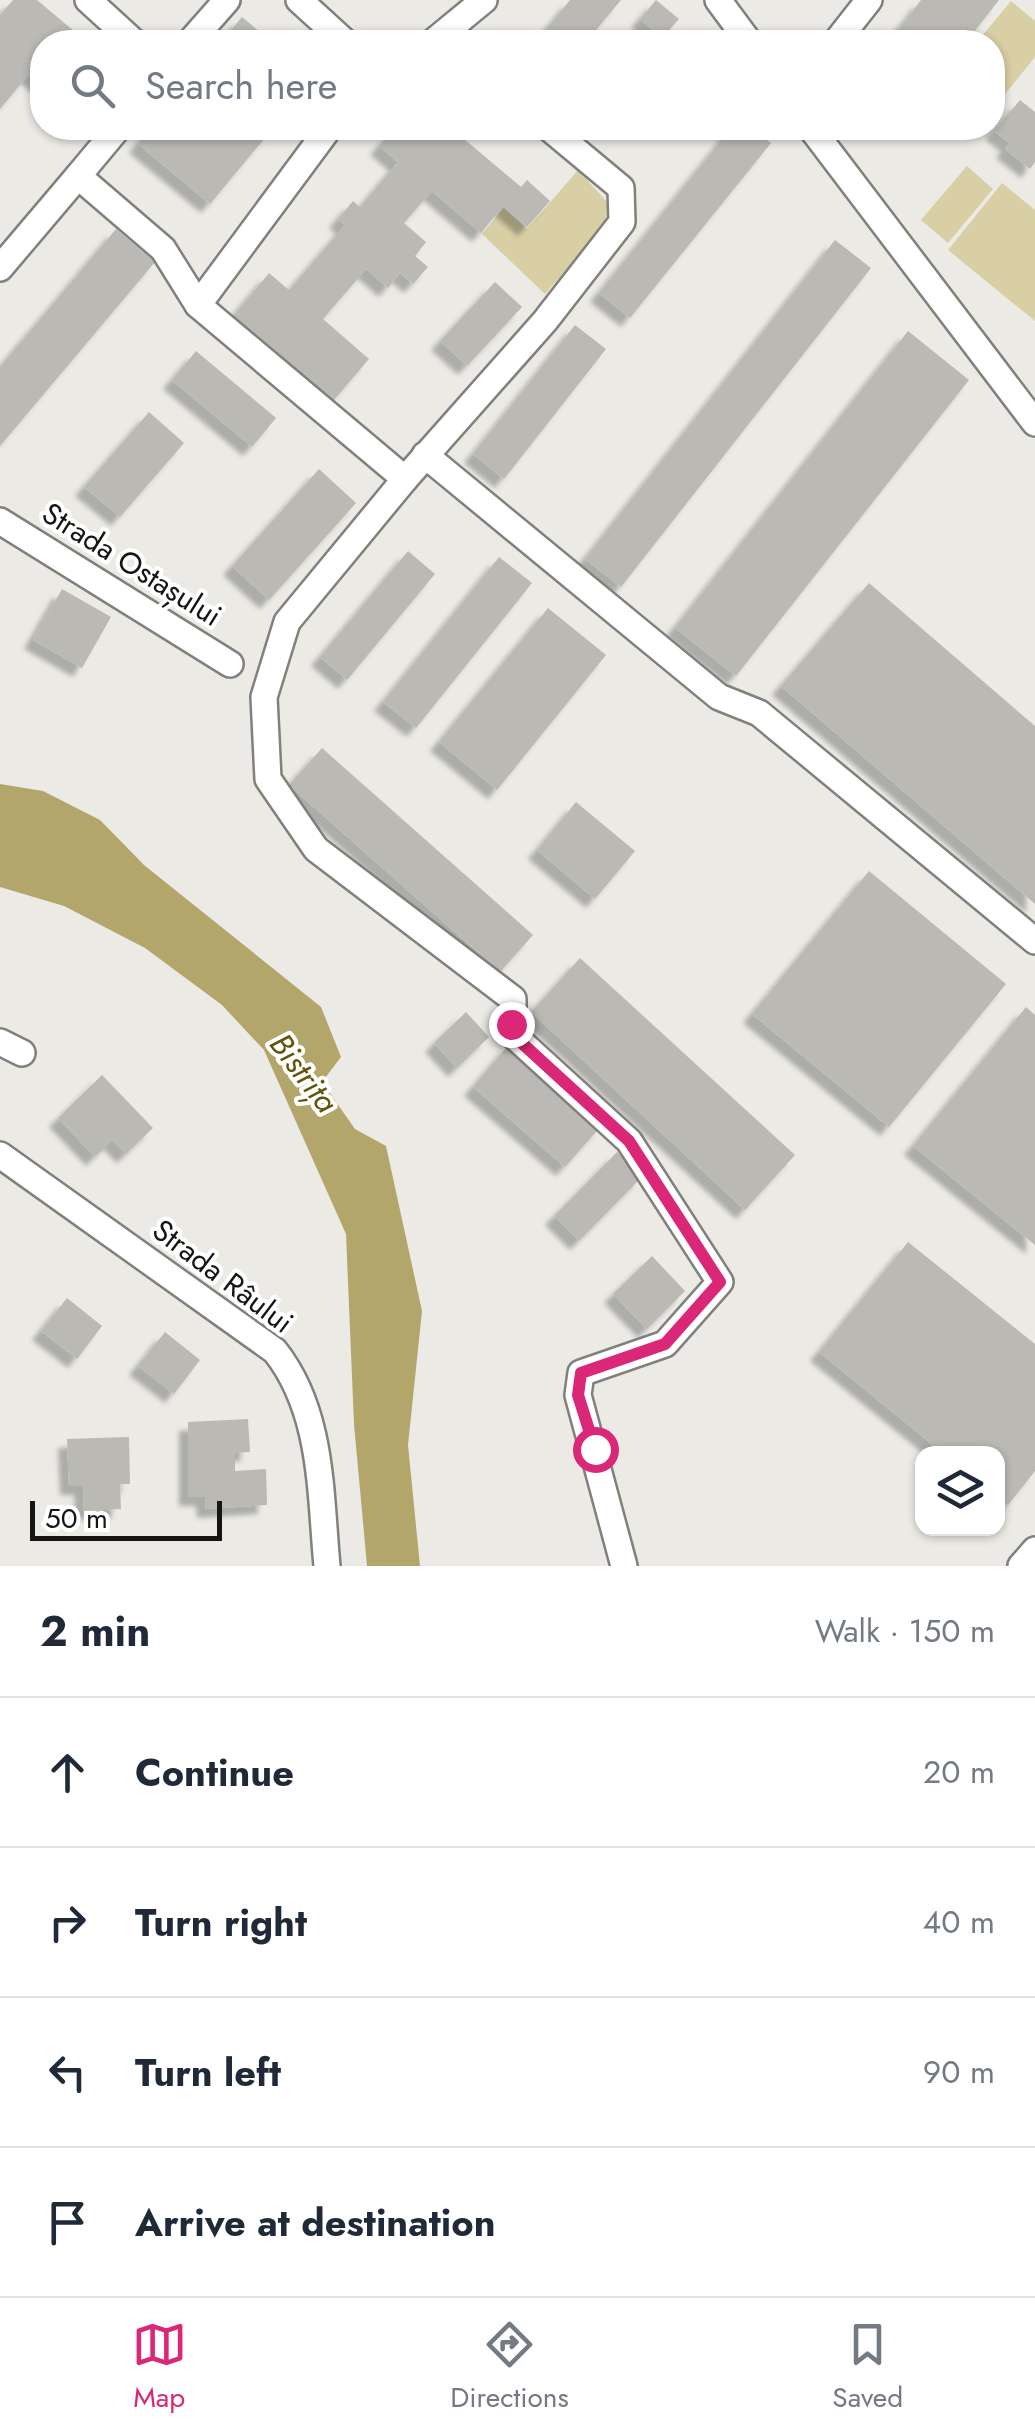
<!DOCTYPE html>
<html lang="en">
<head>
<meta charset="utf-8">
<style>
	body { margin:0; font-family:Jost,sans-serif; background:#f6f6f7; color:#1f2937 }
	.controls { position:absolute; right:30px; bottom:30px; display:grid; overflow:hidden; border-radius:20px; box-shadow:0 2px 8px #0004 }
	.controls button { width:90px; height:90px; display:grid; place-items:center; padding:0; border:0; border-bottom:2px solid #e0e1e3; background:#fff; color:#1f2937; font:50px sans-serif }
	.scale { position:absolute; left:30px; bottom:25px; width:192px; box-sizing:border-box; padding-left:10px; border:5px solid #161514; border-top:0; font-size:28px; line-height:35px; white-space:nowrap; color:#161514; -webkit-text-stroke:8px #fff; paint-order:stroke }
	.stop { position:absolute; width:30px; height:30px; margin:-22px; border:8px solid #db2777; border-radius:50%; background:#fff }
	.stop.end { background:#db2777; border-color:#fff; box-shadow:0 2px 10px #0008 }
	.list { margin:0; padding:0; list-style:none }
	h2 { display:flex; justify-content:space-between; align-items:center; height:130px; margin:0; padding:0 40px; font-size:42px }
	h2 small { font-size:32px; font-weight:400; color:#747a83 }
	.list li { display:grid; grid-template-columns:65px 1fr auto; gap:30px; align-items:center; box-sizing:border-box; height:150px; padding:0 40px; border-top:2px solid #e0e1e3 }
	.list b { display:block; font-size:38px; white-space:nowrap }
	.list em { font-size:32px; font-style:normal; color:#747a83 }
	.icon { flex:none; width:55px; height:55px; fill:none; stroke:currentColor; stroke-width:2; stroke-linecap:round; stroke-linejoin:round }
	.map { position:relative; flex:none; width:1035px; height:1566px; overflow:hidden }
	.search { position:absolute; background:#fff; box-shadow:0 2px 8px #0004; left:30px; right:30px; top:30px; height:110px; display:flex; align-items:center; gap:25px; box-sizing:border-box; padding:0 35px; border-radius:40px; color:#747a83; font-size:38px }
	.sheet { height:730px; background:#fff }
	nav { display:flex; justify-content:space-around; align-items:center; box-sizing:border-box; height:140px; border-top:2px solid #e0e1e3; background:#fff; font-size:28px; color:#747a83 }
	nav a { display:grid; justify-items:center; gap:5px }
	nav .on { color:#db2777 }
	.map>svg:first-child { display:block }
</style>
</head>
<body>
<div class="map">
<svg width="1035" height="1566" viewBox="0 0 1035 1566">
	<defs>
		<filter id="shadow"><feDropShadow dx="-9" dy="9" stdDeviation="2.5" flood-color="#0004"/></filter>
	</defs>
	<rect width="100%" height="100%" fill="#ebeae5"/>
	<g fill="#d8cfa5">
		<path d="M1011,1L1035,21V57L993,109L992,42H977Z"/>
		<path d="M967,166L993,189L948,243L921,220Z"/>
		<path d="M578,170L608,203L605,227L545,294L482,234L504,208L527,229Z"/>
		<path d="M1002,183L1035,210V321L948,250Z"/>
	</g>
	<path fill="#b3a66b" d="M0,784L43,791L100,820L144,865L321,1007L341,1057L322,1082L355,1129L386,1146L422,1311L408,1445L420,1566H367L354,1424L346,1234L264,1050L222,1005L145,948L64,906L0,887Z"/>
	<g fill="#bab9b4" filter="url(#shadow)">
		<path d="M13,0H37L87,42H42V85L29,74L0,109V15Z"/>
		<path d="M570,0H621L586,42H536Z"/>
		<path d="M656,0L679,19L662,38L640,19Z"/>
		<path d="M921,0H999L966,42H889Z"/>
		<path d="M242,17L272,42H221Z"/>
		<path d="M1020,100L1035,112V162L1030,169L1005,149L1010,143L994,131Z"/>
		<path d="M151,128H273L210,204L138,144Z"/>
		<path d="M395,128H451L521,187L527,180L550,201L527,227L503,206L481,233L432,191L404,223L426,242L415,256L428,267L413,284L400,273L388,288L366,269L323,319L369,359L333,401L233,316L269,273L289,290L345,225L338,219L353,201L360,207L398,162L379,146Z"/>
		<path d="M731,128H752L771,143L630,318L599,293Z"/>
		<path d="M116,229L155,262L0,446V367Z"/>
		<path d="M835,240L871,268L621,587L585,559Z"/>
		<path d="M495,282L522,307L467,366L440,341Z"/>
		<path d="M575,325L606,349L504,479L473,454Z"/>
		<path d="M908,331L969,380L736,676L675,628Z"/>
		<path d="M196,351L276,418L252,447L172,380Z"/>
		<path d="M149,412L184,443L120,517L84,487Z"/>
		<path d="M319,469L356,503L269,600L232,566Z"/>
		<path d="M408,551L435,574L347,680L320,657Z"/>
		<path d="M499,557L532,583L416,728L383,702Z"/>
		<path d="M869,583L1035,726V904L781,686Z"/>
		<path d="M62,589L111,617L82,668L33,640Z"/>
		<path d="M548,608L606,655L497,790L439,742Z"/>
		<path d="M322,748L533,935L500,972L289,785Z"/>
		<path d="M576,802L635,851L595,899L537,850Z"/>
		<path d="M869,871L1006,984L889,1127L752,1014Z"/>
		<path d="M580,958L795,1155L745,1210L531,1012Z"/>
		<path d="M1026,1007L1035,1015V1245L913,1146Z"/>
		<path d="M466,1012L489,1037L457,1068L434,1043Z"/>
		<path d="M510,1043L603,1124L565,1167L473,1087Z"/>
		<path d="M102,1075L153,1128L126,1154L112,1140L95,1157L58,1118Z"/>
		<path d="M617,1152L642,1177L579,1241L554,1216Z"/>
		<path d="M908,1242L1035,1344V1471L1008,1505L998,1497V1454H944L819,1352Z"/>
		<path d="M652,1256L685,1291L647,1329L613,1294Z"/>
		<path d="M67,1298L102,1326L77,1359L41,1331Z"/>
		<path d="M165,1332L200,1360L174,1394L138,1366Z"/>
		<path d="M248,1419L250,1452L235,1453V1471L266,1469L267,1505L206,1509L205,1497H188V1422Z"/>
		<path d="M129,1437L130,1484H120L121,1509L84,1511L83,1486H69L67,1439Z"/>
	</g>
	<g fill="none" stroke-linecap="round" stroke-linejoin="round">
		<defs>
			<g id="minor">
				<path d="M88,0L134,42"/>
				<path d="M299,0L345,42"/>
				<path d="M718,0L749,42"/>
				<path d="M190,42L227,0"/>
				<path d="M433,42L484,0"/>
				<path d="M836,42L869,0"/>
				<path d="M118,128L78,176L163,249L198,305L405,479"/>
				<path d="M549,128L621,188L622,222L545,321L405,479L287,622L264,697L268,779L316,849L513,999V1035L629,1141L720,1282L665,1344L581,1373L578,1395L624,1566"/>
				<path d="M811,128L1035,423"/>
				<path d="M0,268L78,176"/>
				<path d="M198,305L329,128"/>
				<path d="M425,455L719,697L759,713L1035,941"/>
				<path d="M0,521L230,664"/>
				<path d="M0,1042L22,1053"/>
				<path d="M0,1155L275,1351C323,1412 320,1492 327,1566"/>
				<path d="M1021,1566L1035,1550"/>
			</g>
		</defs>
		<use href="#minor" stroke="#81807c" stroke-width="30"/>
		<use href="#minor" stroke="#fff" stroke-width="25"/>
	</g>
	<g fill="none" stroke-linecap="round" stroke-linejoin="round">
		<path stroke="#db2777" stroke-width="12" d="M511,1024L513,1035L629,1141L720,1282L665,1344L581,1373L578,1395L595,1449"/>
	</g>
	<g text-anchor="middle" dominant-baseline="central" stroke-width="8" stroke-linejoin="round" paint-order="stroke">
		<g font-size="30" fill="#161514" stroke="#fff">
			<text transform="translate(132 564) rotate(32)">Strada Ostașului</text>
			<text transform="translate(223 1276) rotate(37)">Strada Râului</text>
		</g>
		<g font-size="32" font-style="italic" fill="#62540a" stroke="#fff">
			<text transform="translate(304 1073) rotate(53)">Bistrița</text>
		</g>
	</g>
</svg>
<div class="controls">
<button><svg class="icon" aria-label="layers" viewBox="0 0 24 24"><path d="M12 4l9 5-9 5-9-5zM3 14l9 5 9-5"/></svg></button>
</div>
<div class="scale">50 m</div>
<div class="stop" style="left:595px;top:1449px"></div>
<div class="stop end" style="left:511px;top:1024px"></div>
<div class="search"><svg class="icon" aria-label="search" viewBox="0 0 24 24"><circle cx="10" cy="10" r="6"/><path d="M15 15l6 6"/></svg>Search here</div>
</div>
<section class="sheet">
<h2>2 min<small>Walk · 150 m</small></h2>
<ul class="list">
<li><svg class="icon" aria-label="ahead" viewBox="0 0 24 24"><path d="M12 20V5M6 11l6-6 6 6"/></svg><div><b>Continue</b></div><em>20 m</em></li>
<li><svg class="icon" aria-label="right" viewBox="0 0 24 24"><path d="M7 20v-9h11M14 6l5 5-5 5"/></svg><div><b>Turn right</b></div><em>40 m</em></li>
<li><svg class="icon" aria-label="left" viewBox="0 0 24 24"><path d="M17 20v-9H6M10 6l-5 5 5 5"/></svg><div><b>Turn left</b></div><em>90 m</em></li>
<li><svg class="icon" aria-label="arrive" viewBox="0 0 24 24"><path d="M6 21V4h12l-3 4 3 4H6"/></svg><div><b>Arrive at destination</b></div></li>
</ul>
</section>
<nav>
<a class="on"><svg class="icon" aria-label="map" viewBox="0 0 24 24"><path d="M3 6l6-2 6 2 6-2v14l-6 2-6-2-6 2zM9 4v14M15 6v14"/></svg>Map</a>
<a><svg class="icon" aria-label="directions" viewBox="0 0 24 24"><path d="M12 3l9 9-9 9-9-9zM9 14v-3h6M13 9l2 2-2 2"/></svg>Directions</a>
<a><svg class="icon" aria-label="saved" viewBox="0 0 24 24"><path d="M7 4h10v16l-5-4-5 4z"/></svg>Saved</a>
</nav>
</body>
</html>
